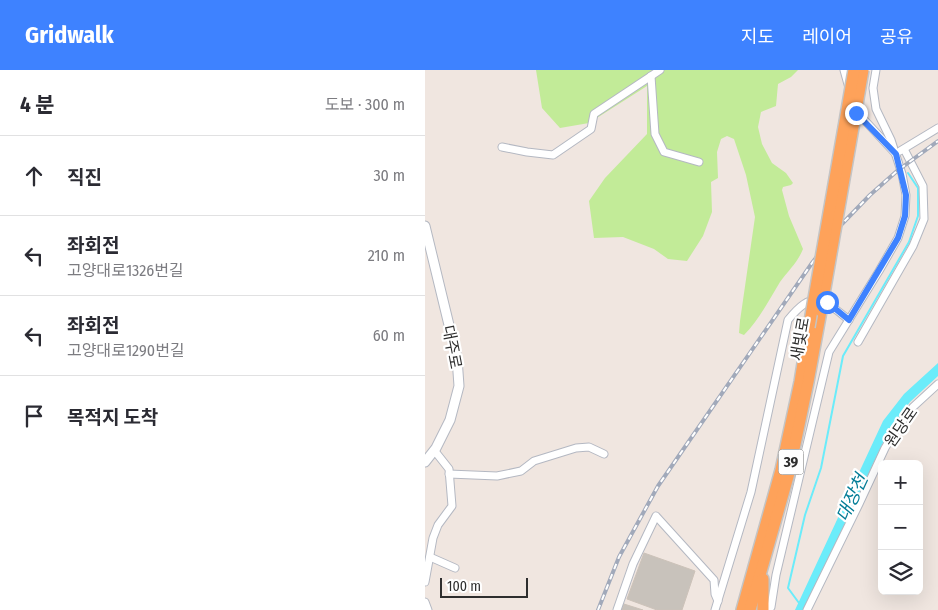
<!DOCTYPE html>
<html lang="ko">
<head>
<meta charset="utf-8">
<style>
	body { margin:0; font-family:"Fira Sans Condensed","Noto Sans KR",sans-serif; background:#f2f2f3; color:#2b2b33 }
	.controls { position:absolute; right:15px; bottom:15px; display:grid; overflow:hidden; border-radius:8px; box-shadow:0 5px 20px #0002 }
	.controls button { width:45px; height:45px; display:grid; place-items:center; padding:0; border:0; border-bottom:1px solid #e1e1e2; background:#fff; color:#2b2b33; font:25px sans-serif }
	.scale { position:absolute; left:15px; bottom:12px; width:88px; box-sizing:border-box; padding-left:5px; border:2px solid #2e2e2e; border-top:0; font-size:14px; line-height:18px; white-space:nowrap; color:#2e2e2e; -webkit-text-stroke:4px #fff; paint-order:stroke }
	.stop { position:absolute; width:15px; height:15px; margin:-11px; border:4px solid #3e82ff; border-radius:50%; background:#fff }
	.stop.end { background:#3e82ff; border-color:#fff; box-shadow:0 1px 5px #0008 }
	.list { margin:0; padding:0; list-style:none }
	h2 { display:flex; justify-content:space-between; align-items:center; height:65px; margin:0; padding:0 20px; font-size:21px }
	h2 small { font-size:16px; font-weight:400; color:#7c7c81 }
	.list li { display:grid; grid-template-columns:32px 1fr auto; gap:15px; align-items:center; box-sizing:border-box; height:80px; padding:0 20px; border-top:1px solid #e1e1e2 }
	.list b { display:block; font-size:19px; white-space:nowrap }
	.list p { margin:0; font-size:16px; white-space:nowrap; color:#7c7c81 }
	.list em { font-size:16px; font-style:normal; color:#7c7c81 }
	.icon { flex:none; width:28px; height:28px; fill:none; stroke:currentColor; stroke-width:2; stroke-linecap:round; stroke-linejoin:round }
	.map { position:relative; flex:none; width:513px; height:540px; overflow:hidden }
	header { display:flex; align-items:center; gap:30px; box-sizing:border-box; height:70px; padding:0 25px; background:#3e82ff; color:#fff }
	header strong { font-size:24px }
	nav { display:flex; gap:28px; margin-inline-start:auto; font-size:18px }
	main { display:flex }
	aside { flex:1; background:#fff }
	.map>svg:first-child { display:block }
</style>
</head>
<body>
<header>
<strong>Gridwalk</strong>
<nav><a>지도</a><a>레이어</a><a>공유</a></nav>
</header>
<main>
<aside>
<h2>4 분<small>도보 · 300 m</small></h2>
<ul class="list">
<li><svg class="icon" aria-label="ahead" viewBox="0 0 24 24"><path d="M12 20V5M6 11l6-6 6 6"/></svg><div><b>직진</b></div><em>30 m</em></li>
<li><svg class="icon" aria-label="left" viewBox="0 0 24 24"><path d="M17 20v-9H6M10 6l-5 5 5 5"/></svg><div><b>좌회전</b><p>고양대로1326번길</p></div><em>210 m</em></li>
<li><svg class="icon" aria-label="left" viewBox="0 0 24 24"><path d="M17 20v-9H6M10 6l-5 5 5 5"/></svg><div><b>좌회전</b><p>고양대로1290번길</p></div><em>60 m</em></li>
<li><svg class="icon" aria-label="arrive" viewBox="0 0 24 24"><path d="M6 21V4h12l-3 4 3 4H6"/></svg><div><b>목적지 도착</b></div></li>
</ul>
</aside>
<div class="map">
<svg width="513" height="540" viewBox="0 0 513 540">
	<rect width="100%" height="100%" fill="#f0e6e0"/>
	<path fill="#c2eb98" d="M111,0H373L366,7L353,14L351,36L336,42L333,57L337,74L347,93L361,103L368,113L366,115L358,117L357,120L364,146L378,179C373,192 363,201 355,212C344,230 334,250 319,265L314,263L315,251L330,147L321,105L309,69L302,66L296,69L292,82L293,108L286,112L287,142L278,166L262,191L243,189L229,179L198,167L169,168L164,131L180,108L222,64V16L164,53L135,58L117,38Z"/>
	<path fill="#6becfa" d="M513,293V306L485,332L465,358L379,540H370L458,351L479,324Z"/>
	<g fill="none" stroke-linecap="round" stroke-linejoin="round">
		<path stroke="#6becfa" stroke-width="2" d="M374,533L363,518L380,445L396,398L418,286L484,172L493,146V118L483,103"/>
	</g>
	<g fill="#c8c2bb" stroke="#ccc2b9">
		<path d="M219,483L270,501L257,540H232L202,529Z"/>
		<path d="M199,534L218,540H197Z"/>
	</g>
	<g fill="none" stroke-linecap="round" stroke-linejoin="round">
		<defs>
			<g id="minor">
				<path d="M419,0L424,18"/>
				<path d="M226,6L230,64L239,82L274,92"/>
				<path d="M430,40L469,82"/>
				<path d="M77,77L102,82L128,85L166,59L169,44L235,0"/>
				<path d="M475,81L513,58"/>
				<path d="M433,272L488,176L499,149L498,116L479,79"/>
				<path d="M24,404L72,406L96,401L109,391L151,378L164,377L179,384"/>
				<path d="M5,487L30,498"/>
				<path d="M0,512L8,468L13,455L27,436L24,399L9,380"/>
				<path d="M0,532L3,540"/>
				<path d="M192,540L208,494L231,446L289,510L290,524L293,531"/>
				<path d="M290,540L326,422L363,250C388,219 397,228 424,250"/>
				<path d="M344,540L346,537L351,505L404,282L454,201L473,168L480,146L481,125L477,104L466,70L451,39L448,18L451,0"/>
				<path d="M382,540L434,434L460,378L472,358L488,337L513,314"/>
			</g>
			<path id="tertiary" d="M0,156L32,288L34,316L25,350L11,378L0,392"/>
			<g id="trunk">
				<path d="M317,540L356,400L375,312L384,257"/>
				<path d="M325,540L364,403L383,312L396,241"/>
				<path d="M338,540V509"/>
			</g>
		</defs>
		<use href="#minor" stroke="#b4b8c2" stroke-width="9"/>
		<use href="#tertiary" stroke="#b4b8c2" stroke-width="11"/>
		<use href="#trunk" stroke="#c4c4c4" stroke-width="14"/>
		<use href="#minor" stroke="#fff" stroke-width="7"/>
		<use href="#tertiary" stroke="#fff" stroke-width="9"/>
		<use href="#trunk" stroke="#fea25a" stroke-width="11"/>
		<defs>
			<path id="rail" d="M173,540L194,487L233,416L387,193L415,156L445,125L472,101L513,71"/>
		</defs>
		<use href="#rail" stroke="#a1a9ba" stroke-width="4"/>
		<use href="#rail" stroke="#fff" stroke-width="2" stroke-dasharray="5.5" stroke-linecap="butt"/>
		<defs>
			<g id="trunk-bridge">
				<path d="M396,241L438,0"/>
				<path d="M384,257L429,0"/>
			</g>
		</defs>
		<use href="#trunk-bridge" stroke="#c4c4c4" stroke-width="14" stroke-linecap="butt"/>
		<use href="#trunk-bridge" stroke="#fea25a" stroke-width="11"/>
	</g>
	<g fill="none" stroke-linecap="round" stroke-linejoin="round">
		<path stroke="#3e82ff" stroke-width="6" d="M402,232L424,250L473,168L480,146L481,125L471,84L431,43"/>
	</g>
	<g text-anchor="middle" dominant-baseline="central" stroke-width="4.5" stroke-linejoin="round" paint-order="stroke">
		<rect fill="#fff" stroke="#6d6d6d" stroke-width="1" x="353.5" y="379.5" width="25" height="25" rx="4"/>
		<g font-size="15" font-weight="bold" fill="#2e2e2e">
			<text x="366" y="392">39</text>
		</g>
		<g font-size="16" fill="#2e2e2e" stroke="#fff">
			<text transform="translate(375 269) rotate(-80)">새빛로</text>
			<text transform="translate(27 277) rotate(79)">대주로</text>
			<text transform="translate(476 357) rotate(-55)">원당로</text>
		</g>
		<g font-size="18" font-style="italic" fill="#037d97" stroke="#fff">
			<text transform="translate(427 428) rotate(-65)">대장천</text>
		</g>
	</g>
</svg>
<div class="controls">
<button>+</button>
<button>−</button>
<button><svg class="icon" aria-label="layers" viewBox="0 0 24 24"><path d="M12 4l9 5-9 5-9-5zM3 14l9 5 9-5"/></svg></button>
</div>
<div class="scale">100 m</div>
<div class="stop" style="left:402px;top:232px"></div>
<div class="stop end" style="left:431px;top:43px"></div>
</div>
</main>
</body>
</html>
